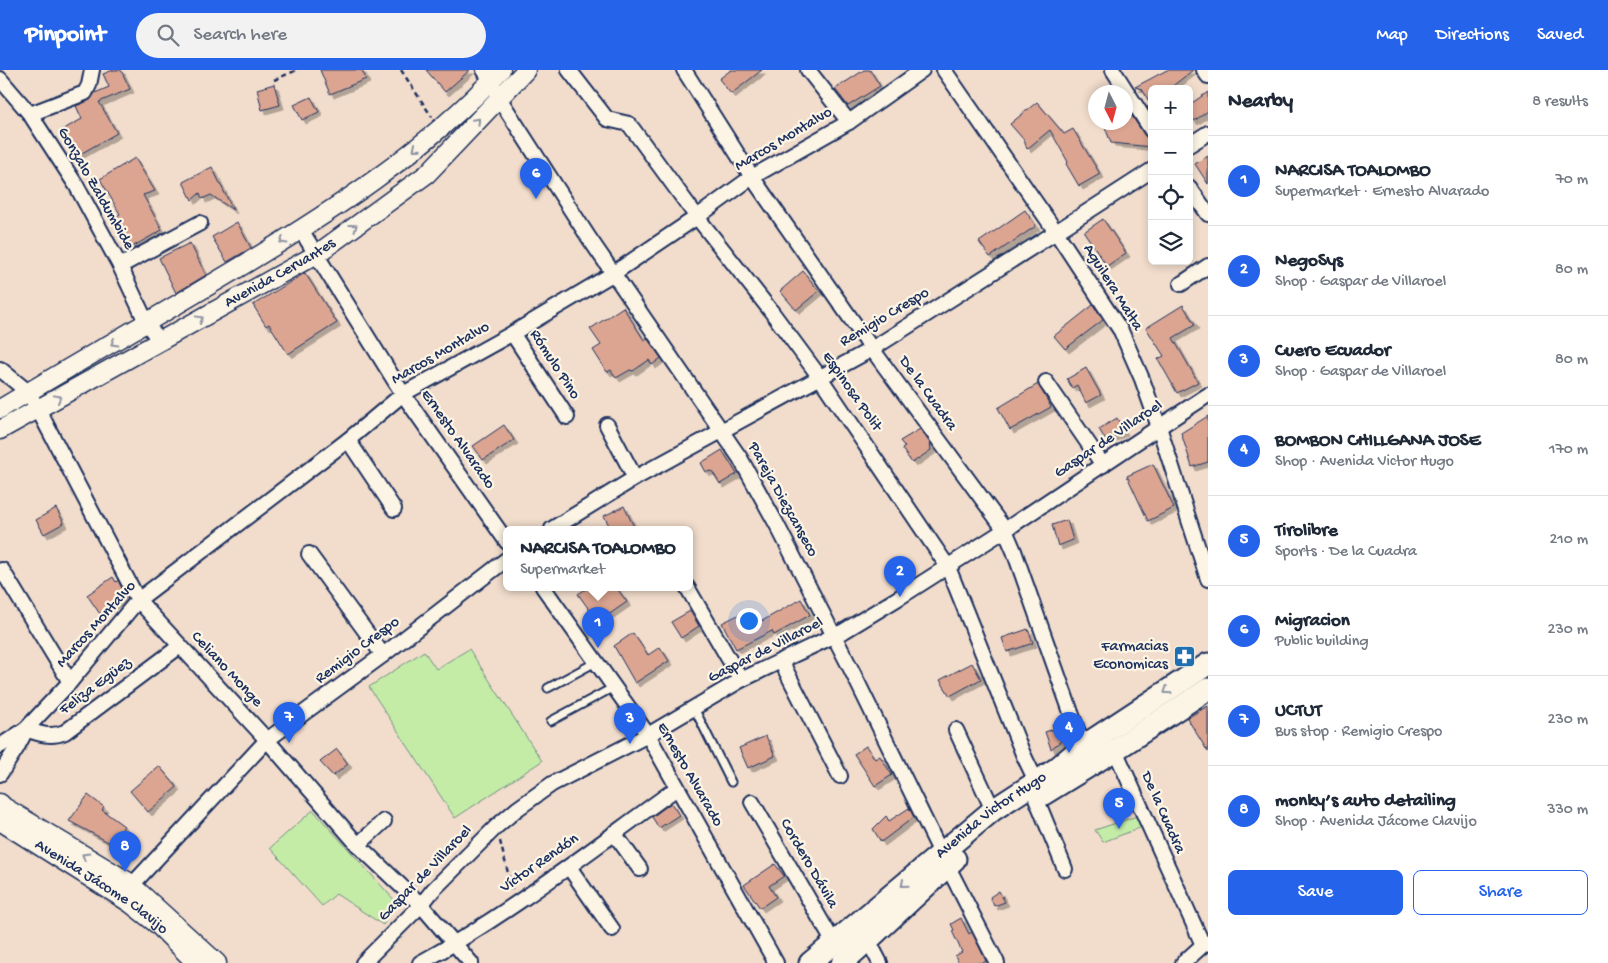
<!DOCTYPE html>
<html lang="en">
<head>
<meta charset="utf-8">
<style>
	body { margin:0; font-family:"Gochi Hand",sans-serif; background:#f2f2f3; color:#1f2937 }
	.controls { position:absolute; right:15px; top:15px; display:grid; overflow:hidden; border-radius:8px; box-shadow:0 2px 8px #0003 }
	.controls button { width:45px; height:45px; display:grid; place-items:center; padding:0; border:0; border-bottom:1px solid #e0e1e3; background:#fff; color:#1f2937; font:25px sans-serif }
	.compass { position:absolute; left:1088px; top:15px; width:45px; height:45px; border-radius:50%; background:#fff; box-shadow:0 2px 8px #0003; rotate:174deg }
	.you { position:absolute; left:748px; top:550px; width:18px; height:18px; margin:-12px; border:4px solid #fff; border-radius:50%; background:#1a73e8; box-shadow:0 0 0 8px #1a73e833 }
	.badge { display:grid; place-items:center; width:32px; height:32px; border-radius:50%; background:#2563eb; color:#fff; font-size:16px; font-weight:700 }
	.pin { position:absolute; translate:-50% -41px; filter:drop-shadow(0 1px 2px #0008) }
	.pin::after { content:''; position:absolute; top:26px; width:18px; height:15px; background:inherit; clip-path:polygon(0 0,100% 0,50% 100%) }
	.popup { position:absolute; left:503px; top:456px; width:190px; height:65px; box-sizing:border-box; display:grid; place-content:center; border-radius:8px; background:#fff; filter:drop-shadow(0 1px 4px #0005); font-size:16px; white-space:nowrap; color:#747a83 }
	.popup b { font-size:19px; color:#1f2937 }
	.popup::after { content:''; position:absolute; left:50%; top:100%; margin-left:-10px; border:10px solid transparent; border-top-color:#fff }
	.list { margin:0; padding:0; list-style:none }
	h2 { display:flex; justify-content:space-between; align-items:center; height:65px; margin:0; padding:0 20px; font-size:21px }
	h2 small { font-size:16px; font-weight:400; color:#747a83 }
	.list li { display:grid; grid-template-columns:32px 1fr auto; gap:15px; align-items:center; box-sizing:border-box; height:90px; padding:0 20px; border-top:1px solid #e0e1e3 }
	.list b { display:block; font-size:19px; white-space:nowrap }
	.list p { margin:0; font-size:16px; white-space:nowrap; color:#747a83 }
	.list em { font-size:16px; font-style:normal; color:#747a83 }
	.actions { display:flex; gap:10px; padding:15px 20px }
	.actions a { flex:1; padding:11px 0; border:1px solid #2563eb; border-radius:8px; text-align:center; font-size:18px; color:#2563eb }
	.actions .main { background:#2563eb; color:#fff }
	.icon { flex:none; width:28px; height:28px; fill:none; stroke:currentColor; stroke-width:2; stroke-linecap:round; stroke-linejoin:round }
	.map { position:relative; flex:none; width:1208px; height:893px; overflow:hidden }
	header { display:flex; align-items:center; gap:30px; box-sizing:border-box; height:70px; padding:0 25px; background:#2563eb; color:#fff }
	header strong { font-size:24px }
	nav { display:flex; gap:28px; margin-inline-start:auto; font-size:18px }
	.search { width:350px; height:45px; background:#f2f2f3; display:flex; align-items:center; gap:12px; box-sizing:border-box; padding:0 18px; border-radius:28px; color:#747a83; font-size:19px }
	main { display:flex }
	aside { flex:1; background:#fff }
	.map>svg:first-child { display:block }
</style>
</head>
<body>
<header>
<strong>Pinpoint</strong>
<div class="search"><svg class="icon" aria-label="search" viewBox="0 0 24 24"><circle cx="10" cy="10" r="6"/><path d="M15 15l6 6"/></svg>Search here</div>
<nav><a>Map</a><a>Directions</a><a>Saved</a></nav>
</header>
<main>
<div class="map">
<svg width="1208" height="893" viewBox="0 0 1208 893">
	<defs>
		<filter id="shadow"><feDropShadow dx="4" dy="4" stdDeviation="0" flood-color="#0004"/></filter>
	</defs>
	<rect width="100%" height="100%" fill="#f2ddcc"/>
	<filter id="ink" filterUnits="userSpaceOnUse"><feTurbulence type="fractalNoise" baseFrequency=".02" numOctaves="2"/><feDisplacementMap in="SourceGraphic" scale="10" xChannelSelector="R" yChannelSelector="G"/><feConvolveMatrix kernelMatrix="1 2 1 2 8 2 1 2 1" color-interpolation-filters="sRGB"/></filter>
	<g filter="url(#ink)">
		<g fill="#c4eca7" stroke="#708e82">
			<path d="M469,579L542,691L455,748L369,617L424,581L436,599Z"/>
			<path d="M313,740L397,833L383,855L336,824L322,836L270,778Z"/>
			<path d="M1137,746L1142,757L1103,772L1095,760Z"/>
		</g>
		<g fill="#dba591" stroke="#1b2f5e" filter="url(#shadow)">
			<path d="M113,0H121L130,19L99,32L117,63L75,87L60,61L82,49L76,36L88,31L95,23L109,17L103,4Z"/>
			<path d="M320,0H362L366,9L330,24Z"/>
			<path d="M426,0H470L445,22Z"/>
			<path d="M731,0H762L731,24L719,9Z"/>
			<path d="M864,0H870L880,16L848,36L835,19Z"/>
			<path d="M1167,0H1193L1169,19H1152V44L1147,37L1151,35L1142,19L1135,17Z"/>
			<path d="M274,14L280,35L262,40L257,19Z"/>
			<path d="M1208,22V41L1194,51L1189,45V35Z"/>
			<path d="M311,27L319,42L302,50L294,35Z"/>
			<path d="M1037,32L1064,64L1073,59L1100,104L1079,116L1066,94L1068,92L1050,60L1027,79L1024,70L1010,54Z"/>
			<path d="M1130,43L1145,66L1152,70V77L1111,73L1103,52H1126V45Z"/>
			<path d="M1208,86V114L1195,94Z"/>
			<path d="M135,88L155,121L143,125L162,160L132,177L115,147L120,144L100,109Z"/>
			<path d="M212,97L233,140L211,125L202,129L200,123L192,130L183,112Z"/>
			<path d="M1025,140L1036,156L990,187L979,172Z"/>
			<path d="M1103,149L1126,183L1107,196L1084,162Z"/>
			<path d="M237,152L251,178L227,192L212,167Z"/>
			<path d="M190,173L206,205L176,223L159,188Z"/>
			<path d="M803,201L819,221L796,240L780,221Z"/>
			<path d="M305,203L337,253L288,284L269,254L266,256L253,235Z"/>
			<path d="M1093,235L1103,250L1065,279L1054,266Z"/>
			<path d="M1183,235L1195,255L1173,268L1198,312L1177,323L1158,289L1164,286L1146,258Z"/>
			<path d="M623,237L644,270L647,268L661,288L652,295L649,290L633,301L630,300L616,308L611,300L607,302L593,280L601,275L590,259Z"/>
			<path d="M1086,298L1101,325L1086,333L1077,315L1072,318L1067,309Z"/>
			<path d="M1038,314L1051,337L1010,360L998,338Z"/>
			<path d="M1208,346V392L1192,397L1181,363Z"/>
			<path d="M1117,348L1124,361L1106,371L1099,359Z"/>
			<path d="M504,355L514,370L483,390L473,376Z"/>
			<path d="M920,359L930,373L931,380L912,393L902,379L905,377L900,371Z"/>
			<path d="M722,380L737,404L720,414L712,401L706,402L701,393Z"/>
			<path d="M1153,394L1174,438L1148,451L1127,406Z"/>
			<path d="M624,436L635,459H611L604,446Z"/>
			<path d="M56,438L64,453L44,464L36,450Z"/>
			<path d="M1067,450L1073,470L1058,476L1052,455Z"/>
			<path d="M113,507L116,512L118,510L126,526L100,544L87,525Z"/>
			<path d="M589,517H616L627,532L598,552L578,524Z"/>
			<path d="M801,529L810,545L774,565L772,561L736,579L722,553L748,540L755,553L762,549V551Z"/>
			<path d="M690,541L699,556L681,568L671,552Z"/>
			<path d="M1028,559L1033,573L1007,582L1002,568Z"/>
			<path d="M633,563L648,585L660,577L669,591L635,613L614,576Z"/>
			<path d="M972,593L981,609L950,626L940,610Z"/>
			<path d="M1208,636V682L1187,648Z"/>
			<path d="M1062,651L1067,666L1051,679L1045,662L1054,659L1052,654Z"/>
			<path d="M766,666L775,686L748,698L739,678Z"/>
			<path d="M866,676L875,689L880,686L892,705L875,716L854,684Z"/>
			<path d="M337,679L348,694L333,706L320,692Z"/>
			<path d="M159,696L177,717L148,742L130,721Z"/>
			<path d="M88,725L104,737L102,740L124,756L112,774L69,751Z"/>
			<path d="M671,733L679,745L659,758L652,747Z"/>
			<path d="M909,738L914,747L881,772L873,759L886,746L889,751Z"/>
			<path d="M775,794L784,806L769,816L776,827L760,838L744,815Z"/>
			<path d="M999,821L1005,832L994,836L990,827Z"/>
			<path d="M961,848L969,864L972,862L986,891L983,893H959L955,886L962,882L952,861L954,860L951,854Z"/>
		</g>
		<g fill="none" stroke-linecap="round" stroke-linejoin="round">
			<defs>
				<g id="service">
					<path d="M548,618L596,592"/>
					<path d="M694,638L731,712"/>
					<path d="M551,651L614,617"/>
				</g>
				<g id="minor">
					<path d="M484,0L491,10L499,28L589,168L740,388L776,453L850,597L941,783L997,893"/>
					<path d="M569,0L607,49L629,54L697,147L771,241L819,306L948,497L1023,684L1036,711"/>
					<path d="M684,0L752,107L872,279L1005,460L1014,481L1085,682"/>
					<path d="M808,0L849,52"/>
					<path d="M944,0L1056,162L1121,261L1142,309L1159,357L1208,509"/>
					<path d="M1113,0L1152,61"/>
					<path d="M1204,0L1208,6"/>
					<path d="M0,9L30,44L76,115L120,196L147,254L160,271"/>
					<path d="M30,44L85,23L89,15L92,0"/>
					<path d="M1189,75L1208,63"/>
					<path d="M1189,117L1208,144"/>
					<path d="M301,160L403,324L507,472"/>
					<path d="M120,196L200,153"/>
					<path d="M1181,214L1208,196"/>
					<path d="M513,263L516,269L567,347"/>
					<path d="M0,299L28,322L38,339L138,530L267,670L358,775L421,835L471,893"/>
					<path d="M1046,312L1103,395"/>
					<path d="M607,355L635,408"/>
					<path d="M348,370L394,439"/>
					<path d="M552,459L635,408L872,279L1056,162L1152,100"/>
					<path d="M309,484L383,585"/>
					<path d="M2,500L70,612"/>
					<path d="M543,517L648,665L776,893"/>
					<path d="M687,517L741,610"/>
					<path d="M781,591L840,706"/>
					<path d="M26,659C39,664 51,668 65,662L180,576"/>
					<path d="M956,660L993,740"/>
					<path d="M0,676L26,659L70,612L138,530L348,370L403,324L513,263L614,203L697,147L752,107L849,52L922,0"/>
					<path d="M1115,680L1203,875"/>
					<path d="M0,704L16,679L26,660"/>
					<path d="M1036,728L1065,799"/>
					<path d="M752,732L834,873"/>
					<path d="M614,763L640,799"/>
					<path d="M358,775L384,751"/>
					<path d="M569,797L612,859"/>
					<path d="M132,815L267,670L383,585L507,489"/>
					<path d="M868,870L880,893"/>
					<path d="M363,893L421,835L433,820L497,756L517,739L552,714L648,665L741,610L844,561L900,527L1005,460L1159,357L1208,325"/>
					<path d="M420,893C511,843 593,778 677,718"/>
					<path d="M1183,893L1203,875L1208,873"/>
				</g>
				<g id="tertiary">
					<path d="M0,339C78,292 157,247 235,200C330,143 425,82 501,0"/>
					<path id="s1" d="M0,360L317,184L427,104L526,0"/>
					<path d="M0,733L4,737L127,811L217,893"/>
					<path id="s2" d="M0,751L130,833L158,855L196,893"/>
				</g>
				<g id="primary">
					<path d="M1042,725L1115,680L1208,619"/>
					<path id="s3" d="M810,893L993,740L1056,699L1082,677L1208,594"/>
					<path d="M842,893L868,870L955,789"/>
				</g>
			</defs>
			<use href="#service" stroke="#1b2f5e" stroke-width="11"/>
			<use href="#minor" stroke="#1b2f5e" stroke-width="18"/>
			<use href="#tertiary" stroke="#1b2f5e" stroke-width="21"/>
			<use href="#primary" stroke="#1b2f5e" stroke-width="25"/>
			<g stroke="#1b2f5e" stroke-width="2.5" stroke-dasharray="5 4" stroke-linecap="butt">
				<path d="M401,0L432,47"/>
				<path d="M274,10L297,0"/>
				<path d="M500,771L512,819"/>
			</g>
			<use href="#service" stroke="#fcf5e5" stroke-width="7"/>
			<use href="#minor" stroke="#fcf5e5" stroke-width="14"/>
			<use href="#tertiary" stroke="#fcf5e5" stroke-width="18"/>
			<use href="#primary" stroke="#fcf5e5" stroke-width="21"/>
		</g>
		<defs><path id="oneway-chevron" d="M-2-3.5L2.5 0L-2 3.5" fill="none" stroke-width="1.6" stroke-linecap="round" stroke-linejoin="round" transform="scale(1.25)"/></defs>
		<g stroke="#8c92a2">
			<use href="#oneway-chevron" transform="translate(477 51) rotate(-46)"/>
			<use href="#oneway-chevron" transform="translate(416 78) rotate(140)"/>
			<use href="#oneway-chevron" transform="translate(354 157) rotate(-36)"/>
			<use href="#oneway-chevron" transform="translate(283 171) rotate(149)"/>
			<use href="#oneway-chevron" transform="translate(200 249) rotate(-29)"/>
			<use href="#oneway-chevron" transform="translate(114 273) rotate(150)"/>
			<use href="#oneway-chevron" transform="translate(58 328) rotate(-29)"/>
			<use href="#oneway-chevron" transform="translate(1167 621) rotate(146)"/>
			<use href="#oneway-chevron" transform="translate(85 786) rotate(-149)"/>
			<use href="#oneway-chevron" transform="translate(904 814) rotate(140)"/>
		</g>
	</g>
	<defs>
		<symbol id="pharmacy-square" viewBox="-11 -11 22 22"><rect x="-9" y="-9" width="18" height="18" rx="4" fill="#1f6fb2" stroke="#fcf5e5"/><path d="M-2-6h4v4h4v4h-4v4h-4v-4h-4v-4h4Z" fill="#fff"/></symbol>
	</defs>
	<g fill-rule="evenodd">
		<use href="#pharmacy-square" x="1172" y="574" width="25" height="25"/>
	</g>
	<g text-anchor="middle" dominant-baseline="central" stroke-width="4.5" stroke-linejoin="round" paint-order="stroke">
		<g font-size="16" fill="#1b2f5e" stroke="#fcf5e5">
			<text transform="translate(784 70) rotate(-31)">Marcos Montalvo</text>
			<text transform="translate(95 119) rotate(60)">Gonzalo Zaldumbide</text>
			<text stroke="none"><textPath href="#s1" startOffset="321">Avenida Cervantes</textPath></text>
			<text transform="translate(1112 218) rotate(58)">Aguilera Malta</text>
			<text transform="translate(885 248) rotate(-31)">Remigio Crespo</text>
			<text transform="translate(441 284) rotate(-30)">Marcos Montalvo</text>
			<text transform="translate(554 295) rotate(57)">Rómulo Pino</text>
			<text transform="translate(851 322) rotate(55)">Espinosa Polit</text>
			<text transform="translate(927 324) rotate(54)">De la Cuadra</text>
			<text transform="translate(457 370) rotate(55)">Ernesto Alvarado</text>
			<text transform="translate(1109 370) rotate(-34)">Gaspar de Villaroel</text>
			<text transform="translate(782 430) rotate(61)">Pareja Diezcanseco</text>
			<text transform="translate(97 555) rotate(-48)">Marcos Montalvo</text>
			<text transform="translate(358 581) rotate(-37)">Remigio Crespo</text>
			<text transform="translate(766 581) rotate(-27)">Gaspar de Villaroel</text>
			<text transform="translate(226 600) rotate(47)">Celiano Monge</text>
			<text transform="translate(96 617) rotate(-37)">Feliza Egüez</text>
			<text transform="translate(689 705) rotate(60)">Ernesto Alvarado</text>
			<text transform="translate(1162 743) rotate(66)">De la Cuadra</text>
			<text stroke="none"><textPath href="#s3" startOffset="234">Avenida Victor Hugo</textPath></text>
			<text transform="translate(540 794) rotate(-35)">Víctor Rendón</text>
			<text transform="translate(808 794) rotate(60)">Cordero Dávila</text>
			<text transform="translate(426 804) rotate(-46)">Gaspar de Villaroel</text>
			<text stroke="none"><textPath href="#s2" startOffset="121">Avenida Jácome Clavijo</textPath></text>
		</g>
		<g font-size="16" fill="#1b2f5e" stroke="#fcf5e5" text-anchor="end">
			<text x="1168" y="577">Farmacias<tspan x="1168" dy="18">Economicas</tspan></text>
		</g>
	</g>
</svg>
<div class="controls">
<button>+</button>
<button>−</button>
<button><svg class="icon" aria-label="locate" viewBox="0 0 24 24"><circle cx="12" cy="12" r="6"/><path d="M12 2v4M12 18v4M2 12h4M18 12h4"/></svg></button>
<button><svg class="icon" aria-label="layers" viewBox="0 0 24 24"><path d="M12 4l9 5-9 5-9-5zM3 14l9 5 9-5"/></svg></button>
</div>
<svg class="compass" viewBox="-18 -18 36 36"><path d="M0-13l5 13h-10z" fill="#e53935"/><path d="M0 13l5-13h-10z" fill="#747a83"/></svg>
<div class="you"></div>
<div class="pin badge" style="left:598px;top:578px">1</div>
<div class="popup"><b>NARCISA TOALOMBO</b>Supermarket</div>
<div class="pin badge" style="left:900px;top:527px">2</div>
<div class="pin badge" style="left:630px;top:674px">3</div>
<div class="pin badge" style="left:1069px;top:683px">4</div>
<div class="pin badge" style="left:1119px;top:759px">5</div>
<div class="pin badge" style="left:536px;top:129px">6</div>
<div class="pin badge" style="left:289px;top:673px">7</div>
<div class="pin badge" style="left:125px;top:802px">8</div>
</div>
<aside>
<h2>Nearby<small>8 results</small></h2>
<ul class="list">
<li><span class="badge">1</span><div><b>NARCISA TOALOMBO</b><p>Supermarket · Ernesto Alvarado</p></div><em>70 m</em></li>
<li><span class="badge">2</span><div><b>NegoSys</b><p>Shop · Gaspar de Villaroel</p></div><em>80 m</em></li>
<li><span class="badge">3</span><div><b>Cuero Ecuador</b><p>Shop · Gaspar de Villaroel</p></div><em>80 m</em></li>
<li><span class="badge">4</span><div><b>BOMBON CHILLGANA JOSE</b><p>Shop · Avenida Victor Hugo</p></div><em>170 m</em></li>
<li><span class="badge">5</span><div><b>Tirolibre</b><p>Sports · De la Cuadra</p></div><em>210 m</em></li>
<li><span class="badge">6</span><div><b>Migracion</b><p>Public building</p></div><em>230 m</em></li>
<li><span class="badge">7</span><div><b>UCTUT</b><p>Bus stop · Remigio Crespo</p></div><em>230 m</em></li>
<li><span class="badge">8</span><div><b>monky’s auto detailing</b><p>Shop · Avenida Jácome Clavijo</p></div><em>330 m</em></li>
</ul>
<div class="actions"><a class="main">Save</a><a>Share</a></div>
</aside>
</main>
</body>
</html>
